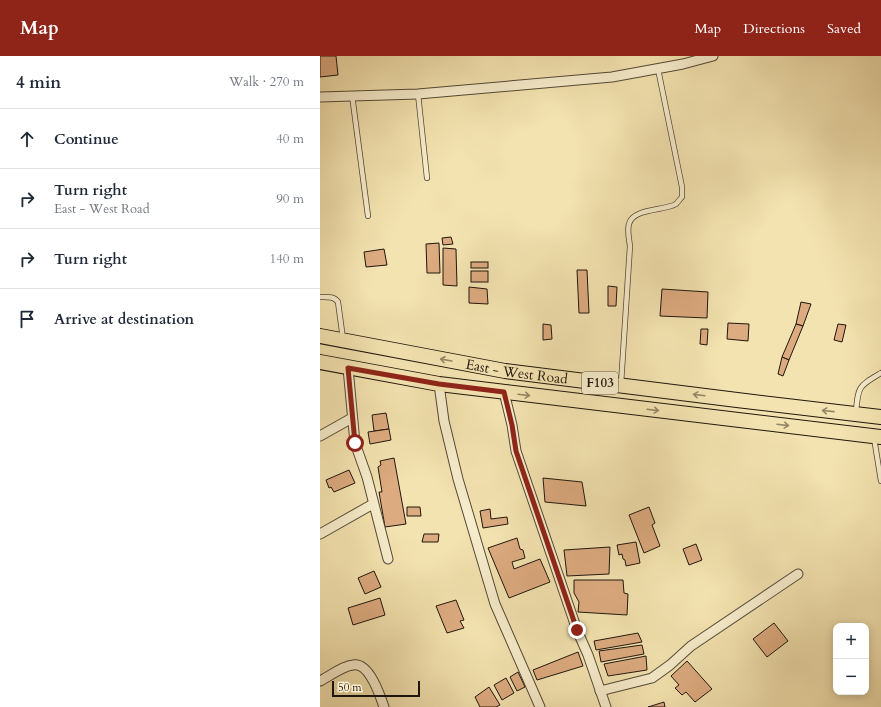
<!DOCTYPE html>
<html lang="en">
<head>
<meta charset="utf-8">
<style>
	body { margin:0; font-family:Cardo,serif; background:#f6f6f7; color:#1f2937 }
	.controls { position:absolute; right:12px; bottom:12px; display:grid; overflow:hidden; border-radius:8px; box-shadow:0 2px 10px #0003 }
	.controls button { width:36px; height:36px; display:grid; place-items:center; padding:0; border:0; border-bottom:1px solid #e0e1e3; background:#fff; color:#1f2937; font:20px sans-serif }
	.scale { position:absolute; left:12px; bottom:10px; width:88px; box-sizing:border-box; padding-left:4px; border:2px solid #20160e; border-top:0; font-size:11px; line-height:14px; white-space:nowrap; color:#20160e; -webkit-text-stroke:3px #f7edcc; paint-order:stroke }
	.stop { position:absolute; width:12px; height:12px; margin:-9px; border:3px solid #8f2418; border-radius:50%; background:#fff }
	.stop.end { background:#8f2418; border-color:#fff; box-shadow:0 1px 4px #0008 }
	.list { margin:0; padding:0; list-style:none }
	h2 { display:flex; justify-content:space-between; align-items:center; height:52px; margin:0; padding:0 16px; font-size:17px }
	h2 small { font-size:13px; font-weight:400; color:#747a83 }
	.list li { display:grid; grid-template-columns:26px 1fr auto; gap:12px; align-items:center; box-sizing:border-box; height:60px; padding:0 16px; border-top:1px solid #e0e1e3 }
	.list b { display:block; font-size:15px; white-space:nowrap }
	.list p { margin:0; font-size:13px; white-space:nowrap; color:#747a83 }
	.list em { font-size:13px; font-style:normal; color:#747a83 }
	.icon { flex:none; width:22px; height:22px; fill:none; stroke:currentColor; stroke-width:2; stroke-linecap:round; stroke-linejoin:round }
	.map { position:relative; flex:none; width:561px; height:651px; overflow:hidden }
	header { display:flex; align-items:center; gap:24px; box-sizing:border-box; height:56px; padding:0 20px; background:#8f2418; color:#fff }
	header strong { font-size:19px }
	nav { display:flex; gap:22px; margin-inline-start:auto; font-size:14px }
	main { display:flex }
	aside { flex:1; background:#fff }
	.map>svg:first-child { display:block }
</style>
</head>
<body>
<header>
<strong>Map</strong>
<nav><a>Map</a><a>Directions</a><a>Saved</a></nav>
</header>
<main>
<aside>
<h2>4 min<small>Walk · 270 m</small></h2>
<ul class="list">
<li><svg class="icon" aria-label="ahead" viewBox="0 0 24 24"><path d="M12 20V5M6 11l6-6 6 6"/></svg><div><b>Continue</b></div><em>40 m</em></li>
<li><svg class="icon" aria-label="right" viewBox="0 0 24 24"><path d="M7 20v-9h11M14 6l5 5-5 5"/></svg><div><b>Turn right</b><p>East - West Road</p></div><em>90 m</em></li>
<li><svg class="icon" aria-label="right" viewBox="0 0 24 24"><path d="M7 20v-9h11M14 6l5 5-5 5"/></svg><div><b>Turn right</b></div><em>140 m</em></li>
<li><svg class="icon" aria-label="arrive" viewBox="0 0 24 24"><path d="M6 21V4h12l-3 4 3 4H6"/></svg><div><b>Arrive at destination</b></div></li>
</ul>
</aside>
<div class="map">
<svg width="561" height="651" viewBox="0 0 561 651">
	<rect width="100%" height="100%" fill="#f3e3b0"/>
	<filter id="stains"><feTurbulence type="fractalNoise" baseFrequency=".005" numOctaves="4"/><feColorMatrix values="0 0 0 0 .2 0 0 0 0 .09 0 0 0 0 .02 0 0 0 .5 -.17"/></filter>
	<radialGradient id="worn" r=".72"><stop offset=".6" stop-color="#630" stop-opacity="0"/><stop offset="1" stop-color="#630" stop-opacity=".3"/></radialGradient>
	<g fill="#ddab80" stroke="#20160e">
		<path d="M0,0H16L18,19L0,21Z"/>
		<path d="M131,181L133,188L123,189L122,182Z"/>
		<path d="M119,187L120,217H107L106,188Z"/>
		<path d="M123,192L136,193L137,230L123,229Z"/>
		<path d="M64,193L67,209L46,211L44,196Z"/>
		<rect x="151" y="206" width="17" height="6"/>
		<path d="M257,214H267L269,257H259Z"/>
		<rect x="151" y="215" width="17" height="11"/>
		<path d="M288,230L297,231L296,250H288Z"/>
		<path d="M149,231L167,233L168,248L149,247Z"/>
		<path d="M342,233L388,236L387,262L340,260Z"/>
		<path d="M481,246L491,248L483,270L476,268Z"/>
		<path d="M408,267L429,268L428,285L407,283Z"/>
		<path d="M223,268L231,269L232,283L223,284Z"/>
		<path d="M476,268L483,270L469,304L462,301Z"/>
		<path d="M518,268L526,269L522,286L514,284Z"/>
		<path d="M381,273H388L387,289L380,288Z"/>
		<path d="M462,301L469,304L463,320L458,318Z"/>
		<path d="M66,357L69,373L54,375L52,359Z"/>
		<path d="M69,373L71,384L50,388L48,376Z"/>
		<path d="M74,402L86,468L65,471L59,436H62L58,411L61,409L60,405Z"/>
		<path d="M29,414L35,427L14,436L11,431L9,432L6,424Z"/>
		<path d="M223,422L262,426L266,450L225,446Z"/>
		<path d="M87,451H100L101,460H87Z"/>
		<path d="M329,451L335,467L332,469L340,490L324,497L309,459Z"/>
		<path d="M170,453L171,463L187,461L188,468L163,472L160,455Z"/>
		<path d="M104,478H119L118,486H102Z"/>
		<path d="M197,482L200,493L203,494L205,502L192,506L194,513L220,503L230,526L189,542L168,492Z"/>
		<path d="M316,486L320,507L306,510L305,504L303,503L302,498L299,499L297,489Z"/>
		<path d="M376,488L382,504L369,509L363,493Z"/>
		<path d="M290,491L289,518L247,520L244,494Z"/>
		<path d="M54,515L61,531L45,538L38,522Z"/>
		<path d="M254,524H303L304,537L308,538L307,559L258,556L259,546L254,537Z"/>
		<path d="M60,542L65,559L33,569L28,552Z"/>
		<path d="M136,544L144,564L140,565L144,572L127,577L116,550Z"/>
		<path d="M454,567L468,585L447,601L433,583Z"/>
		<path d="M318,577L322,586L276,594L274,585Z"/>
		<path d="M322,589L324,598L281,606L279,595Z"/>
		<path d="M258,596L263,610L217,624L213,614Z"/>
		<path d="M326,600L327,614L288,620L284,608Z"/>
		<path d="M367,605L392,633L375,646L366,636L362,639L355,632L359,629L351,620Z"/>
		<path d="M198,616L205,631L197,635L190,621Z"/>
		<path d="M186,622L194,637L182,644L174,629Z"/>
		<path d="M169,631L180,649L176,651H160L155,641Z"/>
		<path d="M344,646L345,651H328Z"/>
	</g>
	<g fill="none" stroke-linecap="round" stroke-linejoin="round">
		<defs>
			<g id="lane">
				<path d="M98,38L107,122"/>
				<path d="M32,39L48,160"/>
				<path d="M0,241C7,241 14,240 18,246L23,283"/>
				<path d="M301,328L310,190C309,183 307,174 309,168C313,152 344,155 356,148C358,146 360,143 362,141V131L338,13"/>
				<path d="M536,356C538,330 539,330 561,317"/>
				<path d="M554,382L561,425"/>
			</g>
			<g id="street">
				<path d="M0,41L98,38L292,21L363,8L393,0"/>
				<path d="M28,312L35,387L47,421L68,503"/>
				<path d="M119,328L124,365L138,423L175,548L220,651"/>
				<path d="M184,336L192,369L196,395L257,574L268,599L286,651"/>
				<path d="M0,380L32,362"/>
				<path d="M0,478L53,448"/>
				<path d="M0,625C10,620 22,610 33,609C49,606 60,639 64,651"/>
				<path d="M280,635L332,622L350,609L371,590L478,518"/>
			</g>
			<g id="primary">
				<path id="s1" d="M0,280L185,315L417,344L561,361"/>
				<path d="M0,306L119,328L561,381"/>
			</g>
		</defs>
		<use href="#lane" stroke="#554936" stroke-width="6"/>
		<use href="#street" stroke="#554936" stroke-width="11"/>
		<use href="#primary" stroke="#20160e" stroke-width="16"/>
		<use href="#lane" stroke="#f7edcc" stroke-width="4.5"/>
		<use href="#street" stroke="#f7edcc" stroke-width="9"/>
		<use href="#primary" stroke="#f3e3b0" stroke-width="14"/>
	</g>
	<defs><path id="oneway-shaft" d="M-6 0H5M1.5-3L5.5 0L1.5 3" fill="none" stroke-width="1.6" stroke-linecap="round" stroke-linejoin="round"/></defs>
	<g stroke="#948767">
		<use href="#oneway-shaft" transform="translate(126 304) rotate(-170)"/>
		<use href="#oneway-shaft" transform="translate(204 339) rotate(7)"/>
		<use href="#oneway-shaft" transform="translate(379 339) rotate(-173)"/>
		<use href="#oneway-shaft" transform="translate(333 354) rotate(7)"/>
		<use href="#oneway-shaft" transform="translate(508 355) rotate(-174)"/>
		<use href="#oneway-shaft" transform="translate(463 369) rotate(7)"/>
	</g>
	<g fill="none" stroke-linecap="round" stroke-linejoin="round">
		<path stroke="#8f2418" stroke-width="5" d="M35,387L28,312L119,328L184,336L192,369L196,395L257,574"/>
	</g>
	<g text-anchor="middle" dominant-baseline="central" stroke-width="3.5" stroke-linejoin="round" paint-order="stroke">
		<rect fill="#f7edcc" stroke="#605647" stroke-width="1" x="262" y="316" width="36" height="22" rx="3"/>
		<g font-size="13" font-weight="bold" fill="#20160e">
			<text x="280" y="327">F103</text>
		</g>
		<g font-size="14" fill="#20160e" stroke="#f7edcc">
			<text stroke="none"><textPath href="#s1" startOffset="200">East - West Road</textPath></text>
		</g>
	</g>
	<rect width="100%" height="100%" filter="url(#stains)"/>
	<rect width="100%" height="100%" fill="url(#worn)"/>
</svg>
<div class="controls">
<button>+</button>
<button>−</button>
</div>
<div class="scale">50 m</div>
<div class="stop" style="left:35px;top:387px"></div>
<div class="stop end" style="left:257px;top:574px"></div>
</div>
</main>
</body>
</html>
